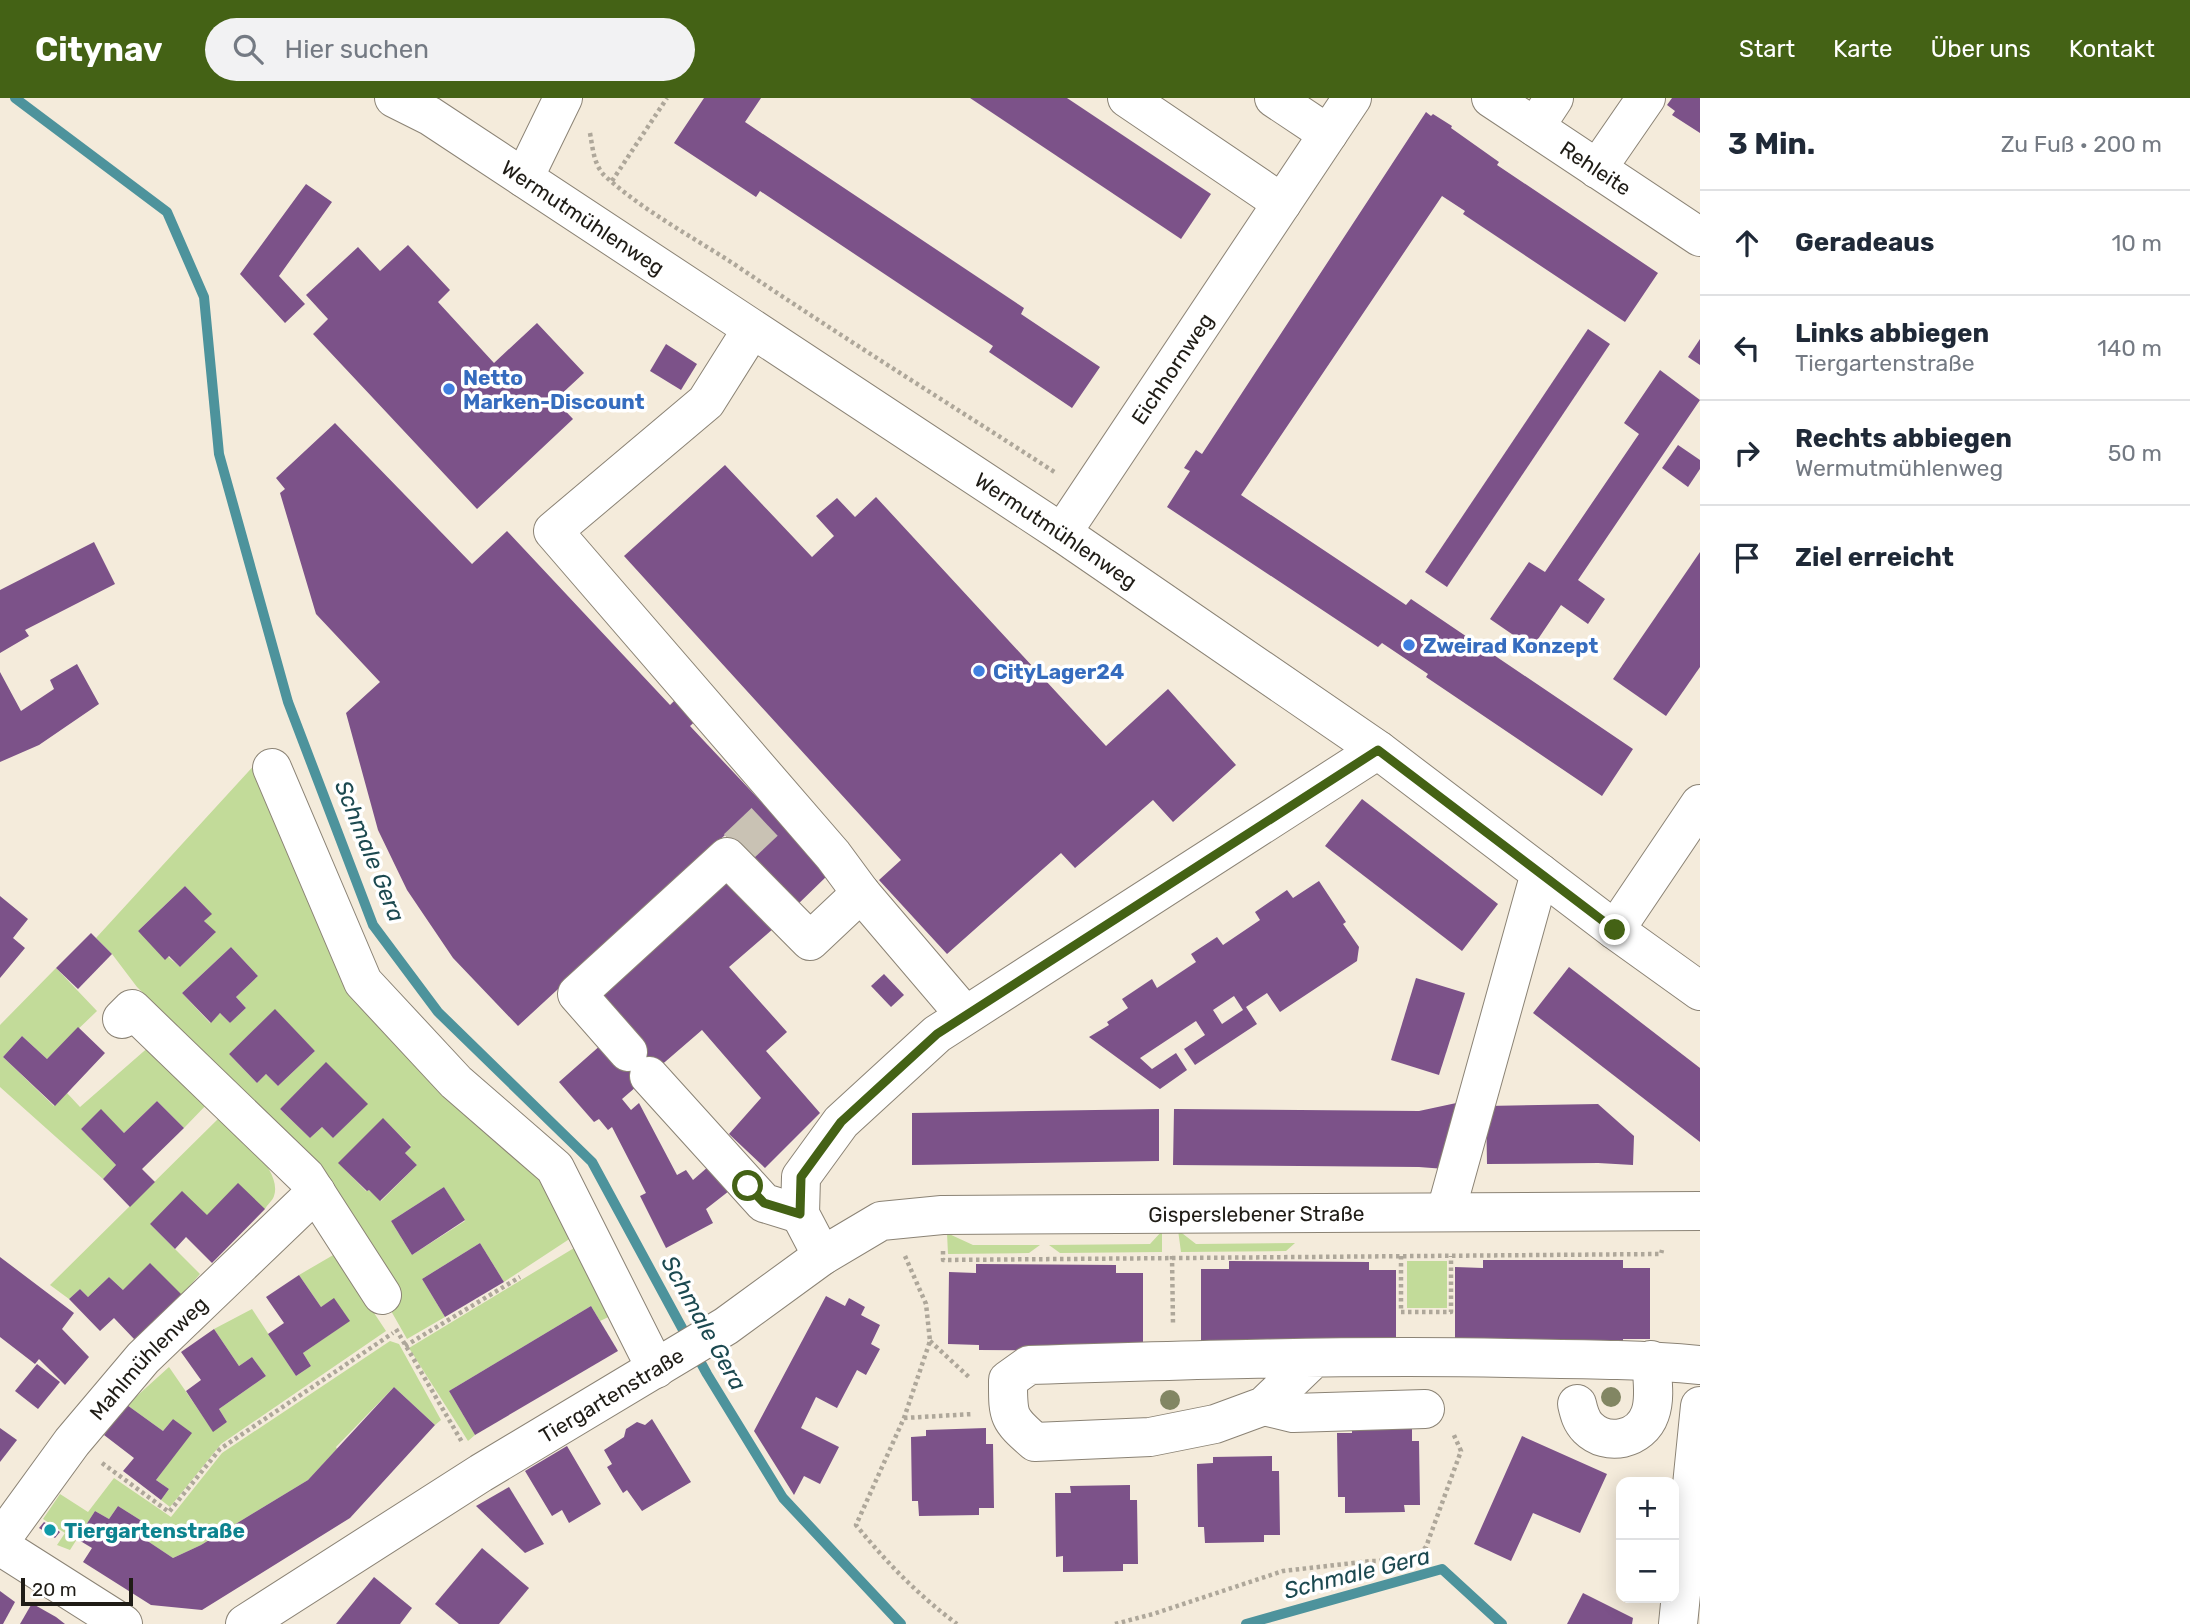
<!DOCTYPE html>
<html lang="de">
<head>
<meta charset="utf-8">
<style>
	body { margin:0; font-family:Rubik,sans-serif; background:#f2f2f3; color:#1f2937 }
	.controls { position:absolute; right:21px; bottom:21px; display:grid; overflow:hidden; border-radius:14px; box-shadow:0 4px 18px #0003 }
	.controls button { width:63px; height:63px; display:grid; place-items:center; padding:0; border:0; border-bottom:2px solid #e0e1e3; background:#fff; color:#1f2937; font:35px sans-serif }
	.scale { position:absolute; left:21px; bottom:18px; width:112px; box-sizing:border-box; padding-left:7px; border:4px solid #1f1c16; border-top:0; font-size:19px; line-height:24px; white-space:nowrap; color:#1f1c16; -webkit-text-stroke:5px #fff; paint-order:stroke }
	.stop { position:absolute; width:21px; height:21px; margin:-16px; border:5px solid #446215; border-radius:50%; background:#fff }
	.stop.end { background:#446215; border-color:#fff; box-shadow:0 2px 7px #0008 }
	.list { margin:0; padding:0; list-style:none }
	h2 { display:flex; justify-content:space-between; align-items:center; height:91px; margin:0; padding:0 28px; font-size:30px }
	h2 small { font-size:23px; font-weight:400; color:#747a83 }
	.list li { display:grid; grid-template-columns:46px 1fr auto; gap:21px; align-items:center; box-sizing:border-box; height:105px; padding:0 28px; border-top:2px solid #e0e1e3 }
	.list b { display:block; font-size:26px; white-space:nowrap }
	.list p { margin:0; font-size:23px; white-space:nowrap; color:#747a83 }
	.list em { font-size:23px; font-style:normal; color:#747a83 }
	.icon { flex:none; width:38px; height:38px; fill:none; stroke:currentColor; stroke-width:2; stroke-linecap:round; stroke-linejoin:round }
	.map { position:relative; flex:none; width:1700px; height:1526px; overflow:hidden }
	header { display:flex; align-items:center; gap:42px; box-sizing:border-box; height:98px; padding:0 35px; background:#446215; color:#fff }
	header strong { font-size:33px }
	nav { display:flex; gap:38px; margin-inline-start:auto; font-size:24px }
	.search { width:490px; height:63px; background:#f2f2f3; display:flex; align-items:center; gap:18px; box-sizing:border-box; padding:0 24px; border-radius:38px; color:#747a83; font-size:26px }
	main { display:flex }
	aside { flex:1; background:#fff }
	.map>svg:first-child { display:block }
</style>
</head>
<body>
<header>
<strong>Citynav</strong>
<div class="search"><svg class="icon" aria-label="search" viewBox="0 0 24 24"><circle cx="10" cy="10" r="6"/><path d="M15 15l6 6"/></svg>Hier suchen</div>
<nav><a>Start</a><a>Karte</a><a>Über uns</a><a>Kontakt</a></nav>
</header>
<main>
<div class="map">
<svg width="1700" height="1526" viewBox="0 0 1700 1526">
	<rect width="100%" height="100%" fill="#f4ebdb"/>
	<g fill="#c2db99" fill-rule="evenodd">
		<path d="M259,662L316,815L544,1072L574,1138L504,1184L480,1145L422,1181L445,1219L407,1241L299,1051L137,889L112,856L96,840ZM185,788L211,816L204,823L215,835L180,869L138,833ZM231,849L258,878L236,899L246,910L230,925L220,915L210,925L182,895ZM275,912L315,953L278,988L266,976L257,985L229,956ZM326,965L367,1006L333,1040L322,1029L310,1040L280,1011ZM383,1021L411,1048L405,1055L417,1067L381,1103L369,1092L366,1093L339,1065ZM444,1089L465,1123L412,1157L391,1123Z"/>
		<path d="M56,870L97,913L47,961L22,938L3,959L54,1008L67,995L80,1009L151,947L210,1003L184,1030L157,1003L124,1035L101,1012L81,1031L116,1067L103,1081L0,989V927Z"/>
		<path d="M221,1018C237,1035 283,1072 274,1098C273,1102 267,1107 265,1111L150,1126L200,1176L182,1197L123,1192L109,1179L88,1199L80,1191L69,1201L50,1187Z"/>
		<path d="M1178,1132L1196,1146L1295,1145L1286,1153L1181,1154Z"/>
		<path d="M1162,1133V1154L1060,1155L1049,1147L1150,1146Z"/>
		<path d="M947,1135L973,1147H1040L1029,1155L948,1156Z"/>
		<path d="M579,1147L615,1216L600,1223L591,1208L449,1293L475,1337L468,1343L409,1250Z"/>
		<path d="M335,1156L386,1233L221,1346L170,1409L161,1402L169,1391L156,1382L191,1335L173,1321L163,1333L127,1307L169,1269L213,1333L227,1324L219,1311L266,1278L252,1259L239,1268L214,1231L252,1211L296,1278L311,1268L303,1255L349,1223L334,1201L321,1209L299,1177Z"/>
		<rect x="1407" y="1163" width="40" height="47"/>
		<path d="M390,1243L399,1246L441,1322L435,1327L394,1289L336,1349L337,1351L308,1382L201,1447L173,1460L146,1442L153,1430L118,1408L109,1421L95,1413L70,1452L57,1447L65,1435L43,1421L60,1396L88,1414L114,1380L171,1419L222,1355Z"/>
	</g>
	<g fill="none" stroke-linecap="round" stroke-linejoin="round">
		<g stroke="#4d939c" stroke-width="10">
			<path d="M15,0L167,114L204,199L219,356L288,604L373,827L438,914L592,1064L707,1276L783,1400L901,1526"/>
			<path d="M1246,1526L1442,1471L1502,1526"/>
		</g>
	</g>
	<g fill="#7c5289" fill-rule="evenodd">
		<path d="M704,0H761L745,24L1024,210L1021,216L1100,269L1072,310L989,254L993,248L952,221L760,93L756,99L674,45Z"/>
		<path d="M970,0H1067L1211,96L1181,141Z"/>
		<path d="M1672,0H1700V35L1672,17L1675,13L1667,7Z"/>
		<path d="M1426,14L1431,18L1433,16L1452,28L1451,30L1499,64L1497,67L1658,175L1625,224L1463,116L1465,113L1442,98L1241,397L1406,507L1411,501L1633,651L1602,698L1426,579L1428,576L1382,545L1378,549L1167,409L1190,373L1184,370L1196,352L1202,356Z"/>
		<path d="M306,86L332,104L279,178L305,206L285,225L240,176Z"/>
		<path d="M408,147L450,192L438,204L494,265L537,225L584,275L555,302L573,321L477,411L313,236L328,221L306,197L358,149L380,173Z"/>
		<path d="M1588,231L1610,246L1447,489L1425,474Z"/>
		<path d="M1700,241V267L1688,259Z"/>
		<path d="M666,246L697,266L681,292L650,273Z"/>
		<path d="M1660,272L1700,302L1578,482L1605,501L1588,526L1561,507L1532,550L1490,521L1529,464L1545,474L1639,336L1624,325Z"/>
		<path d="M335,325L472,466L507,433L670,607L681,596L701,618L690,628L829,776L794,810L725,737L518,928L453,860L407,792L378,732L346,615L380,584L316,516L280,395L285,391L276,380Z"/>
		<path d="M1678,347L1700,362V371L1688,389L1662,370Z"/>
		<path d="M725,367L812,459L834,438L816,418L837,400L855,419L876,399L1106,648L1168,591L1236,667L1173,724L1153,702L1075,770L1061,755L947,856L879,782L901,762L624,458Z"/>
		<path d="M94,444L115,486L25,532L29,538L0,555V492Z"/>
		<path d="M1700,454V569L1666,618L1613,581Z"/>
		<path d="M77,566L99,606L39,647L0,664V574L21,613L54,591L50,582Z"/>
		<path d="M1362,701L1498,806L1462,853L1325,748Z"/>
		<path d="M729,780L774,830L729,869L787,934L766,953L820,1015L765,1070L729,1036L761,1000L702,932L622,1001L631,1012L639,1005L677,1077L686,1072L693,1082L709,1068L729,1093L706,1111L713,1125L666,1150L640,1098L646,1095L612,1029L608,1032L599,1021L594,1024L559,984L602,946L598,898Z"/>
		<path d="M1319,783L1346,824L1343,826L1359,849L1357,863L1280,914L1267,895L1246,909L1257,926L1195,967L1184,951L1205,937L1196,923L1140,960L1152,971L1176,955L1187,972L1160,991L1089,939L1109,927L1107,924L1128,910L1122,901L1152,881L1157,890L1196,864L1191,856L1217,839L1223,847L1260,822L1255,814L1287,792L1293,800ZM1234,898L1243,912L1222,926L1213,912Z"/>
		<path d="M185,788L212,816L204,823L216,834L180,869L169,858L165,862L138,833Z"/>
		<path d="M0,798L28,821L13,840L25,850L0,880Z"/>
		<path d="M91,835L112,856L78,891L56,870Z"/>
		<path d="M231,849L258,878L236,899L246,910L230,925L220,915L211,925L182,895Z"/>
		<path d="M1569,869L1700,970V1044L1533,915Z"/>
		<path d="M884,876L904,897L891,909L871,888Z"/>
		<path d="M1416,880L1465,895L1439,977L1391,962Z"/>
		<path d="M275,911L315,953L278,988L266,976L257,985L229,956Z"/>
		<path d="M78,929L105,955L55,1008L3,959L22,938L47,961Z"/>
		<path d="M326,964L368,1006L333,1040L322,1029L310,1040L280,1011Z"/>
		<path d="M157,1003L184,1030L142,1071L155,1084L130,1109L103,1081L116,1067L81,1031L101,1011L124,1035Z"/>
		<path d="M1461,1004L1445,1071L1419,1069L1173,1067L1174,1011L1419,1013Z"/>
		<path d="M1598,1006L1634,1038L1633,1067L1598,1065L1487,1066L1486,1008Z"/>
		<path d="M1159,1011V1063L912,1067V1015Z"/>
		<path d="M383,1020L411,1049L405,1055L417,1067L380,1103L369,1092L367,1093L338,1065Z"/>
		<path d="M238,1085L265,1111L212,1165L186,1139L175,1151L150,1126L182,1093L207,1117Z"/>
		<path d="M444,1089L465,1122L412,1157L391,1123Z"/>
		<path d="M480,1145L504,1184L445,1219L422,1181Z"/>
		<path d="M0,1159L74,1215L62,1231L89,1259L65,1287L39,1261L35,1266L0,1239Z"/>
		<path d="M1483,1162H1623V1170H1650V1241H1623V1247L1455,1241V1169L1483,1170Z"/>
		<path d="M1229,1163L1369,1164V1172H1396V1243H1201V1171H1229Z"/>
		<path d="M150,1165L182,1197L135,1242L114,1220L100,1233L69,1201L80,1191L88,1199L109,1179L123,1192Z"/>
		<path d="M976,1166L1116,1167V1175H1143V1246L1116,1253L979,1252V1247L948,1246L949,1174L976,1175Z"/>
		<path d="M299,1177L321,1209L334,1200L350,1223L303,1255L311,1268L296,1278L268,1236L284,1225L266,1199Z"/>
		<path d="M826,1198L845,1208L849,1200L865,1209L861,1217L880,1227L871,1246L880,1251L866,1277L857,1272L837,1310L816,1299L801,1330L839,1349L820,1386L804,1378L794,1397L754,1333Z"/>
		<path d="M591,1208L618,1253L475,1337L449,1293Z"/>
		<path d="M214,1231L239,1268L252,1259L266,1278L219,1311L227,1324L213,1334L186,1293L201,1282L181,1254Z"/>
		<path d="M37,1266L60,1284L38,1311L15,1293Z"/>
		<path d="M394,1289L435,1327L350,1420L202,1512L151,1507L83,1464L92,1450L77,1441L95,1413L109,1421L118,1408L153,1430L146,1442L173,1460L201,1447L308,1382Z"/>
		<path d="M127,1307L163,1333L173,1321L192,1335L156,1382L169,1391L161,1402L123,1373L134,1360L104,1337Z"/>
		<path d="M652,1321L691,1384L642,1413L627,1392L623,1395L607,1369L612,1366L604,1352L624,1339L626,1331L637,1324L645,1327Z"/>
		<path d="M1412,1327V1343H1419L1420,1407H1404L1405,1414L1345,1415V1399H1338L1337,1335H1352V1329Z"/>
		<path d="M0,1330L17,1342L0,1364Z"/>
		<path d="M986,1330V1346H993L994,1410H979V1417L919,1418L918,1403H912L911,1339L926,1338V1332Z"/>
		<path d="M1522,1338L1607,1376L1580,1435L1533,1415L1511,1463L1474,1446Z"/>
		<path d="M567,1348L601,1406L569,1425L562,1412L552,1418L525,1373Z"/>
		<path d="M1272,1358V1373H1279L1280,1437H1264V1444L1205,1445L1204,1429H1198L1197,1366L1213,1365V1359Z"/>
		<path d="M1130,1387V1402H1137L1138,1466H1123V1473L1063,1474V1458L1056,1459L1055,1395H1071L1070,1388Z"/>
		<path d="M509,1389L544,1446L525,1455L476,1408Z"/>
		<path d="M44,1424L60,1434L55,1440L39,1430Z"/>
		<path d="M482,1450L529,1490L499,1526H459L435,1506Z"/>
		<path d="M374,1479L412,1510L400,1526H336Z"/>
		<path d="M0,1493L15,1504L3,1526H0Z"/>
		<path d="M1583,1495L1633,1520L1632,1526H1567Z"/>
		<path d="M33,1506L56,1519L65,1526H20L31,1507Z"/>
	</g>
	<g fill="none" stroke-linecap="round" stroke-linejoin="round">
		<path stroke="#c9c2b4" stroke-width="38" stroke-dasharray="38 19" stroke-linecap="butt" d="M737,750L773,716"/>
		<defs>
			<g id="minor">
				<path id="s1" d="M394,0L430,18L1062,435L1378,652L1615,832L1700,893"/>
				<path d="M1127,0L1282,105"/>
				<path d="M1274,0L1328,36"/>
				<path id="s2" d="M1491,0L1700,139"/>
				<path d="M1535,29L1554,0"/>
				<path d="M1597,71L1646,0"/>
				<path d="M524,80L563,0"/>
				<path d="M752,231L706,304L553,433L833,757L861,795L965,917"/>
				<path id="s3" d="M1062,435L1352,0"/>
				<path d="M272,670L363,884L456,984L555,1070L656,1271"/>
				<path d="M1615,832L1700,706"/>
				<path d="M122,921L132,911L306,1079L382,1197"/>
				<path d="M628,954L577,896L727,759L810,843L861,795"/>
				<path d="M649,978L764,1105L800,1116"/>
				<path d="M1446,1113L1540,775"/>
				<path d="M822,1158L800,1116L801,1079L841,1024L937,936L1378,652"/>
				<path d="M1314,1260L1264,1308L1215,1326L1150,1339L1035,1344C1007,1320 1008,1318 1008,1282L1029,1267C1188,1262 1348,1257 1508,1260C1572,1261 1636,1261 1700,1267"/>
				<path d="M1577,1306C1579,1315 1581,1323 1588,1330C1607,1349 1641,1342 1650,1316C1656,1300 1652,1279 1651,1262"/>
				<path d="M1264,1308L1293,1315L1425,1311"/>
				<path id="s4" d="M0,1443L72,1344L143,1260L316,1094"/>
				<path d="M0,1448L123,1526"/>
				<path id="s5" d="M245,1526L481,1375L726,1228L822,1158L881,1123L942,1117L1700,1113"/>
				<path d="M1678,1526L1700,1308"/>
			</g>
		</defs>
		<use href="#minor" stroke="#8b8375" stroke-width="40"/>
		<g stroke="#aea79a" stroke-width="4.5" stroke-dasharray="3.5 3.5" stroke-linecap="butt">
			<path d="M590,35C593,52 594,68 606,79C644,113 691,138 734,166C840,238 948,305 1056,375"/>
			<path d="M612,83L667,0"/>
			<path d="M943,1153V1162L1661,1156L1662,1152"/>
			<path d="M905,1158L926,1206L930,1243L904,1320L856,1427C887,1465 918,1497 957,1526"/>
			<path d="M1172,1158L1173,1226"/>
			<path d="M1401,1158V1214H1451V1158"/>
			<path d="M396,1231L462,1344"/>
			<path d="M930,1243L971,1281"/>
			<path d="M405,1248L520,1179"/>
			<path d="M904,1320L973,1316"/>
			<path d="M102,1365L169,1414L220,1351L393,1235"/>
			<path d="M1115,1526L1153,1516L1283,1473L1371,1463L1412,1462L1426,1449L1461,1353L1453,1335"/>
		</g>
		<use href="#minor" stroke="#fff" stroke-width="38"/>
	</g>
	<g fill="#828663">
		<circle cx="1611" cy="1299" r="10"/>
		<circle cx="1170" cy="1302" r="10"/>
	</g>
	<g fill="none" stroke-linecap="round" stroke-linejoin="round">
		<path stroke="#446215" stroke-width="9" d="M748,1088L764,1105L800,1116L801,1079L841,1024L937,936L1378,652L1615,832"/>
	</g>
	<g fill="#3f7fe0" stroke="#fff" stroke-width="2.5">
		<circle cx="449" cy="291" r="7"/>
		<circle cx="1409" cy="547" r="7"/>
		<circle cx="979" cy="573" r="7"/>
	</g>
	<circle fill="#0f9aa8" stroke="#fff" stroke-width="2.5" cx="50" cy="1432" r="7"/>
	<g text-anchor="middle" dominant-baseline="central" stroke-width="7" stroke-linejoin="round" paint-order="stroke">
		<g font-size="21" fill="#1f1c16" stroke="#fff">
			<text stroke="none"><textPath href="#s2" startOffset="126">Rehleite</textPath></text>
			<text stroke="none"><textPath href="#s1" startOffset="224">Wermutmühlenweg</textPath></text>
			<text stroke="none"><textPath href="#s3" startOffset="198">Eichhornweg</textPath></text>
			<text stroke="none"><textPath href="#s1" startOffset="791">Wermutmühlenweg</textPath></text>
			<text stroke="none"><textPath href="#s5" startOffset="1129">Gisperslebener Straße</textPath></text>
			<text stroke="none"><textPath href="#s4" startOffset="236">Mahlmühlenweg</textPath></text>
			<text stroke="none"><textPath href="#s5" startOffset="432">Tiergartenstraße</textPath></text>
		</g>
		<g font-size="21" font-weight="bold" fill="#366cbe" stroke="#fff" text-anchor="start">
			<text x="463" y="279">Netto<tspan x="463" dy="24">Marken-Discount</tspan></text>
			<text x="1423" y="547">Zweirad Konzept</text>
			<text x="993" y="573">CityLager24</text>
		</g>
		<g font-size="21" font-weight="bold" fill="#0d838f" stroke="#fff" text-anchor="start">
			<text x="64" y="1432">Tiergartenstraße</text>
		</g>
		<g font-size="23" font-style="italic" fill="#1c4950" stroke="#fff">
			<text transform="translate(370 753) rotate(68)">Schmale Gera</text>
			<text transform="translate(704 1225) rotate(61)">Schmale Gera</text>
			<text transform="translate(1357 1475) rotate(-14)">Schmale Gera</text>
		</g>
	</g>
</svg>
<div class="controls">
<button>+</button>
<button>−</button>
</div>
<div class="scale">20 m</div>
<div class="stop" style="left:748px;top:1088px"></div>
<div class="stop end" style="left:1615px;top:832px"></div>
</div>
<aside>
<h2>3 Min.<small>Zu Fuß · 200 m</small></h2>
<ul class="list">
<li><svg class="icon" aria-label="ahead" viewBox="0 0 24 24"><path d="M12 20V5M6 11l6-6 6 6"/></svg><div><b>Geradeaus</b></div><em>10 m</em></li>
<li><svg class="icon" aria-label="left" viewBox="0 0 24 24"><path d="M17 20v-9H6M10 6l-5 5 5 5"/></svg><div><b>Links abbiegen</b><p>Tiergartenstraße</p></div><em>140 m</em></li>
<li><svg class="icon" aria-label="right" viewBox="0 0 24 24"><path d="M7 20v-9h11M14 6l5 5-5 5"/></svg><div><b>Rechts abbiegen</b><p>Wermutmühlenweg</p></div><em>50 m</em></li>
<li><svg class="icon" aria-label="arrive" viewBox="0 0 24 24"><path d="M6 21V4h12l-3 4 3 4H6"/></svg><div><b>Ziel erreicht</b></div></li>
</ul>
</aside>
</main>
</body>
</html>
